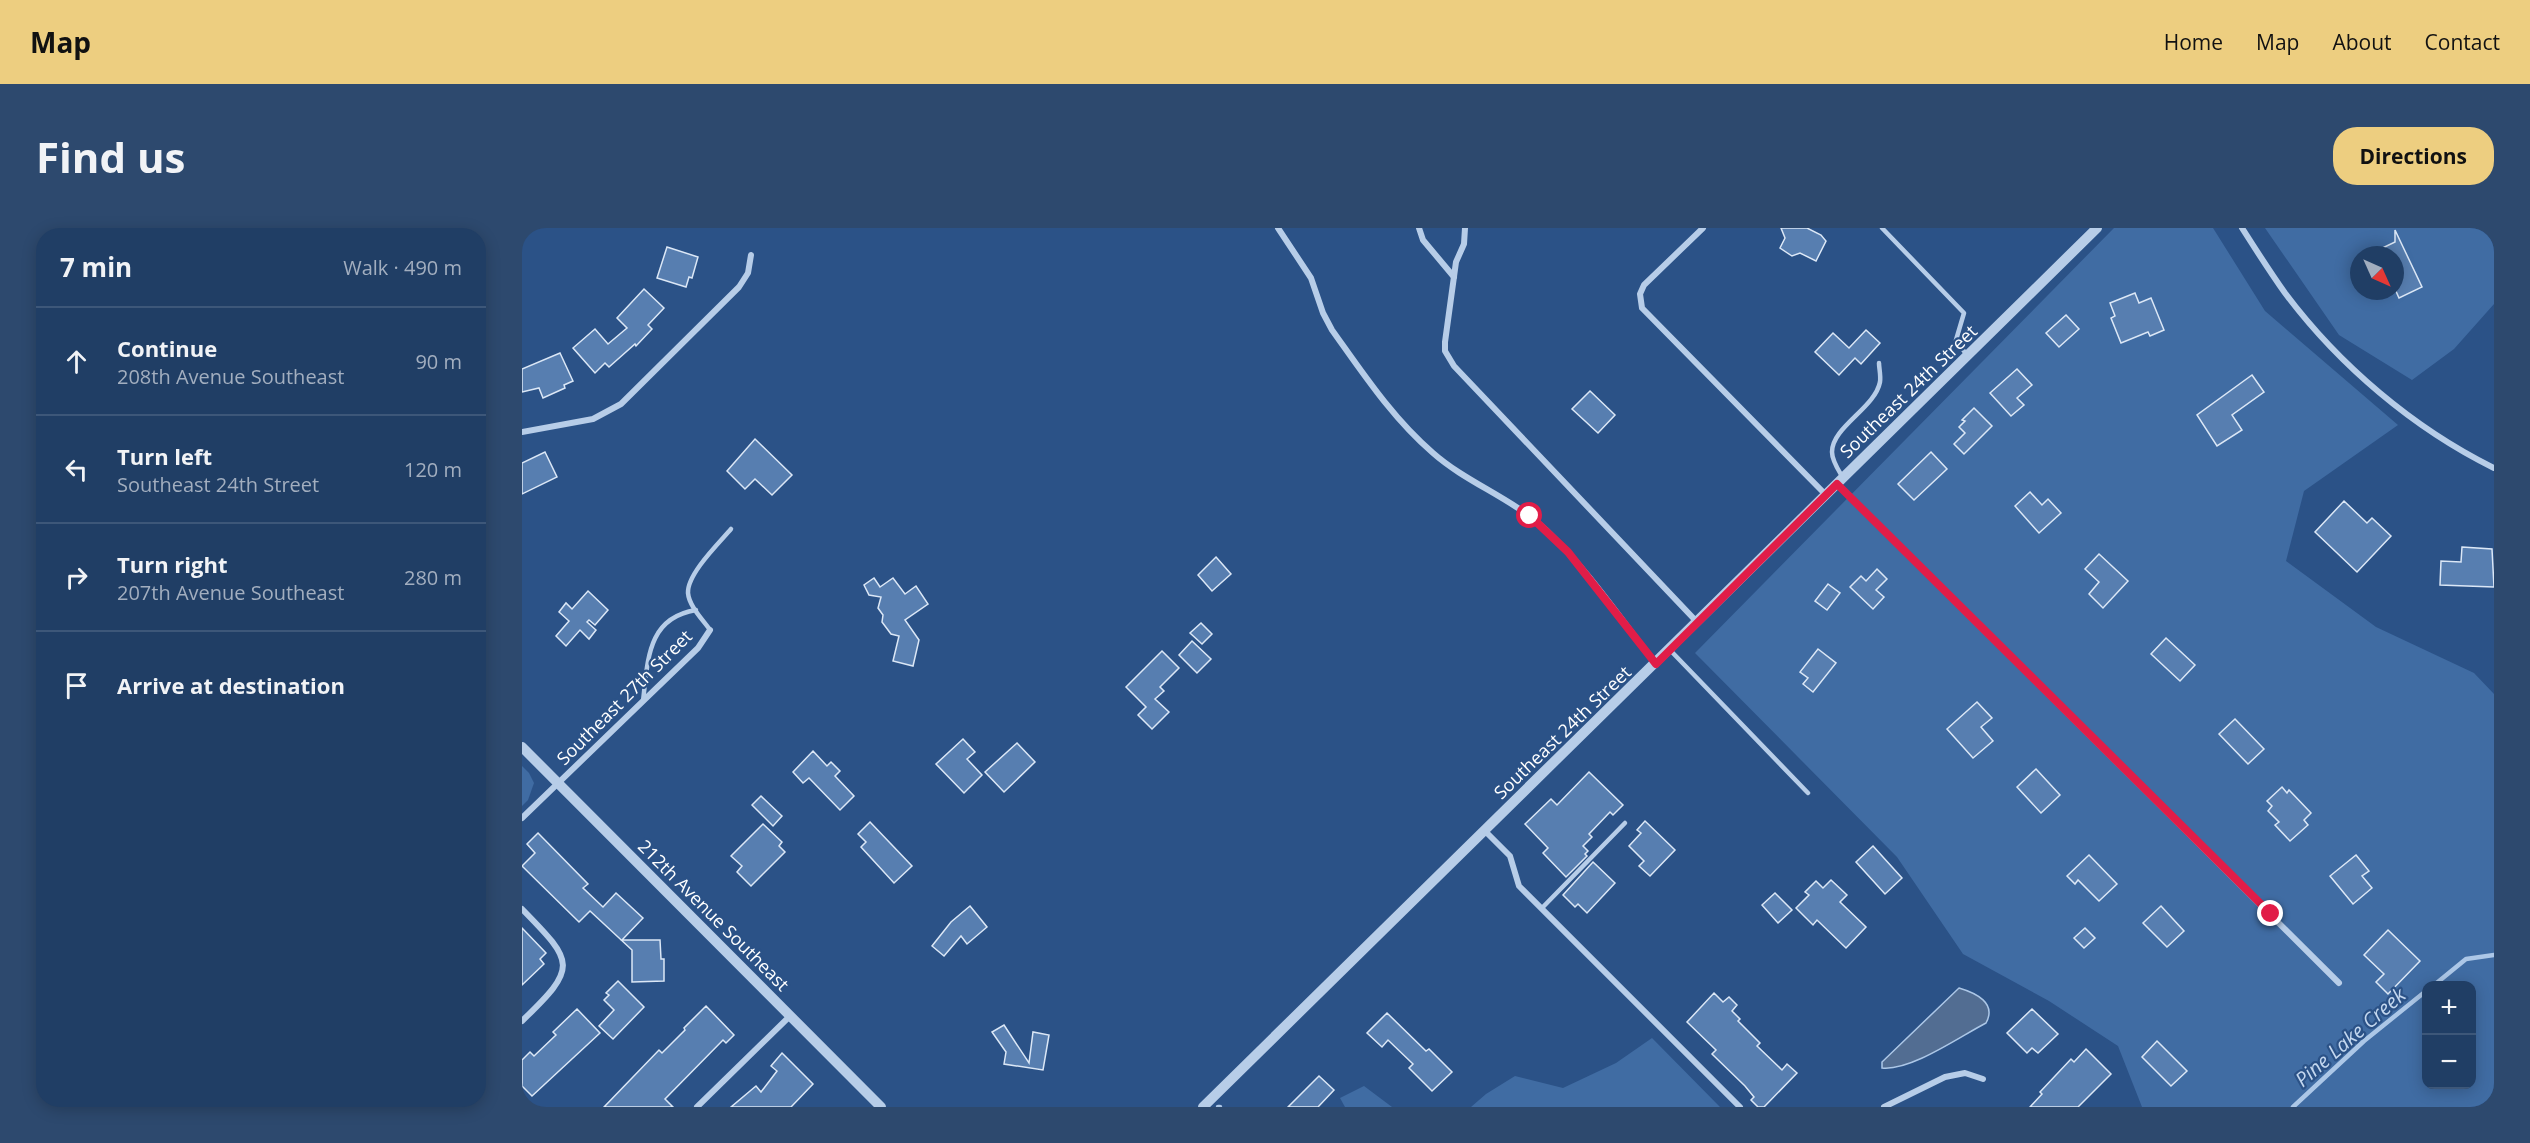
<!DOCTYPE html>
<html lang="en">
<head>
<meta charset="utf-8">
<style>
	body { margin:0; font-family:"Open Sans",sans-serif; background:#2d496e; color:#f1f3f6 }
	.controls { position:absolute; right:18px; bottom:18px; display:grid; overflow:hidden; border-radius:12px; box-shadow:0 3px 15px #0003 }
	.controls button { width:54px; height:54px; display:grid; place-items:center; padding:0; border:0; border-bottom:2px solid #3d5779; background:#203e65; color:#f1f3f6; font:30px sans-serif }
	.compass { position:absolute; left:1828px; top:18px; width:54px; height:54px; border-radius:50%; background:#203e65; box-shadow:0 3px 15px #0003; rotate:135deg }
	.stop { position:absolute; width:18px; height:18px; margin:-14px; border:4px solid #e11d48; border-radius:50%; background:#fff }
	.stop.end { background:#e11d48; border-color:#fff; box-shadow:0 2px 6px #0008 }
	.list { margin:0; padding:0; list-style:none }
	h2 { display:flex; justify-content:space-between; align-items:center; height:78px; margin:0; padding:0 24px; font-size:26px }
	h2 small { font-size:20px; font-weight:400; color:#a2aebf }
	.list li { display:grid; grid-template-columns:39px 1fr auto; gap:18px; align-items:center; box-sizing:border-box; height:108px; padding:0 24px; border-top:2px solid #3d5779 }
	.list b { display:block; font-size:22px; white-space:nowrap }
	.list p { margin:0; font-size:20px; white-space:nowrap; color:#a2aebf }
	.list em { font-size:20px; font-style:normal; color:#a2aebf }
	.icon { flex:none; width:33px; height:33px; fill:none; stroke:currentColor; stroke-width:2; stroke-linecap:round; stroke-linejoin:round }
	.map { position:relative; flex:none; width:1972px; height:879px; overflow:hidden; border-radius:24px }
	header { display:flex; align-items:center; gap:36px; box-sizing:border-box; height:84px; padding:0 30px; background:#edce80; color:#111 }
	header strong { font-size:28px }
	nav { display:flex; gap:33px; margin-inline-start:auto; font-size:21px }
	.intro { display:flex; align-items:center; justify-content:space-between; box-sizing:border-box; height:144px; padding:0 36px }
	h1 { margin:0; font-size:42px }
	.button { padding:15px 27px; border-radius:24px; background:#edce80; color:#111; font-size:21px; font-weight:700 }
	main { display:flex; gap:36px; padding:0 36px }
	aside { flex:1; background:#203e65; border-radius:24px; box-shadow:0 3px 15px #0003 }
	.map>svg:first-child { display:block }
</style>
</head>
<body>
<header>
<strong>Map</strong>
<nav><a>Home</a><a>Map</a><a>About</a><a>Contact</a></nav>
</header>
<div class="intro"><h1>Find us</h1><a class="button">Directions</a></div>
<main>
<aside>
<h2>7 min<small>Walk · 490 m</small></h2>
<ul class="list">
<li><svg class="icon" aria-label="ahead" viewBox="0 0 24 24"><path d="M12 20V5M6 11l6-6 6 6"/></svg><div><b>Continue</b><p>208th Avenue Southeast</p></div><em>90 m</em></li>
<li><svg class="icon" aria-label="left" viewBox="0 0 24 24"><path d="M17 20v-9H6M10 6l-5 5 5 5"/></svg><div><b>Turn left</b><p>Southeast 24th Street</p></div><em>120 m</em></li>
<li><svg class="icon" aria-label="right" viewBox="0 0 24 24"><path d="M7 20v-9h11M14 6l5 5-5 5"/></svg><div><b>Turn right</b><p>207th Avenue Southeast</p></div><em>280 m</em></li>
<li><svg class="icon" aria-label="arrive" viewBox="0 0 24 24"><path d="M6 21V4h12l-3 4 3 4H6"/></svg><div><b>Arrive at destination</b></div></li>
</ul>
</aside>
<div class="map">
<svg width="1972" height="879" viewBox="0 0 1972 879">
	<rect width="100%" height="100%" fill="#2b5287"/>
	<g fill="#406ca3" fill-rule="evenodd">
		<path d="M1592,0H1691L1743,83L1876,197L1782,263L1764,333L1854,399L1952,445L1972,466V879H1620L1596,818L1527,773L1441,726L1375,629L1173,425ZM1904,758H1950V856H1904Z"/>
		<path d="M1743,0H1972V76L1932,121L1890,152L1817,107ZM1837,27H1873V63H1837Z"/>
		<path d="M0,538L7,545L12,555L6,572L0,578Z"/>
		<path d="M1130,810L1198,879H949L964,866L993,848L1041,860L1094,835Z"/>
		<path d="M842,858L870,879H823L818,870Z"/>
	</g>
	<path fill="#526d92" stroke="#acc7e7" stroke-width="1.5" d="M1437,760C1454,765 1475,775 1464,795C1437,809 1389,843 1360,840V834Z"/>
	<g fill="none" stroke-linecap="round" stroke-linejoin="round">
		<g stroke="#acc7e7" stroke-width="4.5">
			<path d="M1911,758L1944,731L1972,727"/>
			<path d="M696,879H698"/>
			<path d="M1771,879L1842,813L1904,763"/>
		</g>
	</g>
	<g fill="#577eb0" stroke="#dbe7f6" stroke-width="1.5">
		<path d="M1259,0H1285L1299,7L1304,13L1294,33L1278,25L1270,28L1258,20L1263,10Z"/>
		<path d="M1873,2L1900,59L1877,70L1873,61V27H1846L1873,14Z"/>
		<path d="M145,19L176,29L170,50L167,49L164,59L135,50Z"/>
		<path d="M122,61L142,80L126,97L130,101L114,118L113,116L87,139L83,135L73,145L51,120L73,101L86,116L105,100L95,90Z"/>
		<path d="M1613,65L1617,75L1629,70L1642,102L1628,108L1626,104L1599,115L1589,90L1593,88L1588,75Z"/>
		<path d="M1544,87L1557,101L1537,119L1524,105Z"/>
		<path d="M1344,102L1358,115L1339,136L1333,130L1317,147L1293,124L1311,105L1327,120Z"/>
		<path d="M38,125L51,153L42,157L43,160L21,170L17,160L0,164V141Z"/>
		<path d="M1495,141L1510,157L1495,170L1502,177L1489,188L1468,165Z"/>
		<path d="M1730,147L1742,164L1710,187L1720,202L1695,218L1675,187Z"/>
		<path d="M1068,163L1093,187L1076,205L1050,181Z"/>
		<path d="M1452,180L1470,198L1442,226L1432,216L1443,205L1437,199L1443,193L1440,192Z"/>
		<path d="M233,211L270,247L250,267L233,251L223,261L205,243Z"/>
		<path d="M23,224L35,249L0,266V235Z"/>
		<path d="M1409,224L1425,241L1392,272L1376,256Z"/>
		<path d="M1508,264L1520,277L1526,271L1539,285L1517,305L1493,278Z"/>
		<path d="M1822,273L1845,295L1850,290L1869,308L1835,344L1793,304Z"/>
		<path d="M1940,319L1970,321L1972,359L1918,357L1919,333L1939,334Z"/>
		<path d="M1577,326L1606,353L1581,380L1567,366L1577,354L1563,341Z"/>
		<path d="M694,329L709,346L690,363L676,347Z"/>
		<path d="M1355,341L1365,351L1354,362L1362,369L1351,381L1328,359L1339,348L1344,353Z"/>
		<path d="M352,350L358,359L371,350L383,366L394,358L406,376L383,392L397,412L391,438L371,433L377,408L369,406L360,394L361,387L356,380L359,369L347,367L342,357Z"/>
		<path d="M1306,356L1318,365L1305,382L1293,373Z"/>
		<path d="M66,363L86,382L73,397L67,392L65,394L74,402L67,411L58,402L44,418L34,408L47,393L37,384L44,375L50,381Z"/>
		<path d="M679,395L690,406L680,416L668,405Z"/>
		<path d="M1644,410L1673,437L1658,453L1629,426Z"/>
		<path d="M670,413L689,431L675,445L657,427Z"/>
		<path d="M1296,421L1314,435L1291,464L1281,456L1286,450L1278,444Z"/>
		<path d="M640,423L657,440L638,459L642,463L633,471L647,484L630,501L616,487L624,479L604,459Z"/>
		<path d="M1455,474L1470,490L1459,499L1471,513L1451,530L1425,501Z"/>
		<path d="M1713,491L1742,521L1726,536L1697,506Z"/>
		<path d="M441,511L453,524L445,531L460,547L442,565L414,536Z"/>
		<path d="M495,515L513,534L482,564L463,544Z"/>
		<path d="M291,523L305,538L309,534L318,543L313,548L332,568L318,582L287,550L281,555L271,544Z"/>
		<path d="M1514,541L1538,567L1519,585L1495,559Z"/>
		<path d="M1067,544L1101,577L1091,587L1088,584L1067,606L1070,609L1061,618L1066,623L1063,626L1065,628L1044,649L1021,625L1026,620L1003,596L1029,571L1035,577Z"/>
		<path d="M1760,559L1765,565L1767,562L1789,585L1782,592L1786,597L1768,613L1753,597L1757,594L1746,583L1750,578L1745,573Z"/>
		<path d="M239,568L260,588L251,598L230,577Z"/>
		<path d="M1123,593L1153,622L1128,648L1117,638L1122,633L1107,618L1119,605L1115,602Z"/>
		<path d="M348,594L390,638L372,655L339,619L344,614L336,606Z"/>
		<path d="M241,596L260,614L257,618L263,624L229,658L215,644L220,638L209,628Z"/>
		<path d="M16,605L66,656L61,660L81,679L94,665L121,690L100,712H138L139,731H142V753L110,754V722L68,683L57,694L0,638L13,625L5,616Z"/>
		<path d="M1351,618L1380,650L1363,666L1334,634Z"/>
		<path d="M1567,627L1595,656L1577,673L1556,652L1553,656L1545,648Z"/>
		<path d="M1834,627L1847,643L1840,648L1850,660L1831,676L1808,648Z"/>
		<path d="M1071,634L1093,655L1065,685L1056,676L1053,679L1041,667Z"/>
		<path d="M1309,652L1325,667L1318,674L1344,699L1324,720L1295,692L1291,697L1274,680L1287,667L1283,664L1294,653L1301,660Z"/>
		<path d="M1253,665L1270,682L1256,695L1240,677Z"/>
		<path d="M448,678L465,699L445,716L439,708L422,728L410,718L429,694Z"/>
		<path d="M1639,678L1662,703L1645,719L1621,695Z"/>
		<path d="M0,700L24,725L18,731L22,736L0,757Z"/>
		<path d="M1563,700L1573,710L1562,720L1552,710Z"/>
		<path d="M1866,702L1898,733L1866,766L1854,754L1862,746L1842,727Z"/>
		<path d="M96,753L122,779L91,811L77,798L92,782L82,772L87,767L84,765Z"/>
		<path d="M1192,765L1201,774L1207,769L1215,777L1210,783L1218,791L1216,793L1238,815L1235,818L1260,842L1265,836L1275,845L1242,879H1236L1229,872L1232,869L1223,858L1190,826L1194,822L1165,794Z"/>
		<path d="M184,778L212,807L204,815L201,812L143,871L151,879H82L137,822L140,825L163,802L162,800Z"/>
		<path d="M55,781L78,805L10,868L0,858V832L8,824L12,828L34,807L31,804Z"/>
		<path d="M1510,781L1536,806L1516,825L1510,820L1505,825L1485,805Z"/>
		<path d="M865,785L904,823L907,821L930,844L910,863L887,840L891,836L866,812L860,819L845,805Z"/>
		<path d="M482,797L507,835L511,804L527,807L521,842L482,836L484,824L470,804Z"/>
		<path d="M1635,813L1665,843L1649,858L1620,829Z"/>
		<path d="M1564,821L1589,846L1556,879H1508L1520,866L1518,864L1549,831L1552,834Z"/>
		<path d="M260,825L291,856L269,879H209L234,858L239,864L255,843L249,838Z"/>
		<path d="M797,848L812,862L796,879H766Z"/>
	</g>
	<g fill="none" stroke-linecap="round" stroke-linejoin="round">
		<g stroke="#b7cde8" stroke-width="4.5">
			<path d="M1360,0L1442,85L1434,112L1444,126"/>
			<path d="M1321,250C1317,243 1310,233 1310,224C1310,199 1353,180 1358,154C1359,148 1357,140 1357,135"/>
			<path d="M188,402C181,392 167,378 166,365C165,346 197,315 209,301"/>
			<path d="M1148,422L1286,565"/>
			<path d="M121,473C126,432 125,390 174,382"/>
			<path d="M1020,680L1103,595"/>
		</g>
		<g stroke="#b7cde8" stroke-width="6">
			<path d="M756,0L789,50L801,85L810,102C840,144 871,191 911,225C945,255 990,270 1024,302C1065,341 1098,390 1133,435"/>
			<path d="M897,0L901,12L932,49"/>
			<path d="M943,0L942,16L934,34L923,114V123L932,138L1175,394"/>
			<path d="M1181,0L1122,57L1118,66L1120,80L1304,267"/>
			<path d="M1720,0C1734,22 1748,44 1763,65C1817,137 1891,200 1972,240"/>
			<path d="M0,204L71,191L99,176L217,59L226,45L229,27"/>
			<path d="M1315,256L1817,755"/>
			<path d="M0,590L176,420L188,402"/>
			<path d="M963,603L988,628L997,658L1218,879"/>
			<path d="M0,681C53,735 56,739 0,793"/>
			<path d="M175,879L269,787"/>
			<path d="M1362,879L1423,849L1443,845L1461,851"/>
		</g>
		<g stroke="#b7cde8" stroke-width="10">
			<path d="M0,519L359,879"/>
			<path d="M681,879L1575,0"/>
		</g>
	</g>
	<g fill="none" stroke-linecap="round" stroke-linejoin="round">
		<path stroke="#e11d48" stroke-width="8" d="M1008,288L1046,324L1134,436L1315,256L1749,686"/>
	</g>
	<g text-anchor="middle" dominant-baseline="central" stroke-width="4.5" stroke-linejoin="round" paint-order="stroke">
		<g font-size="18" fill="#fff" stroke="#2b5287">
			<text transform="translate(1386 163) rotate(-44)">Southeast 24th Street</text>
			<text transform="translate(102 469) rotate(-45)">Southeast 27th Street</text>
			<text transform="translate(1040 504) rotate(-44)">Southeast 24th Street</text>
			<text transform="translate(192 687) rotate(45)">212th Avenue Southeast</text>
		</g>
		<g font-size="20" font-style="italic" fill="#c3d7ef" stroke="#2b5287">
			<text transform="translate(1828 809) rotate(-41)">Pine Lake Creek</text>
		</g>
	</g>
</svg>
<div class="controls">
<button>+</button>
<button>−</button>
</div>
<svg class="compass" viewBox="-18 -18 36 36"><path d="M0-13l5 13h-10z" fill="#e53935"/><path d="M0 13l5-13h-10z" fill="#a2aebf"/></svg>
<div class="stop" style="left:1008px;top:288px"></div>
<div class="stop end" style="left:1749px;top:686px"></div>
</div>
</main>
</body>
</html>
